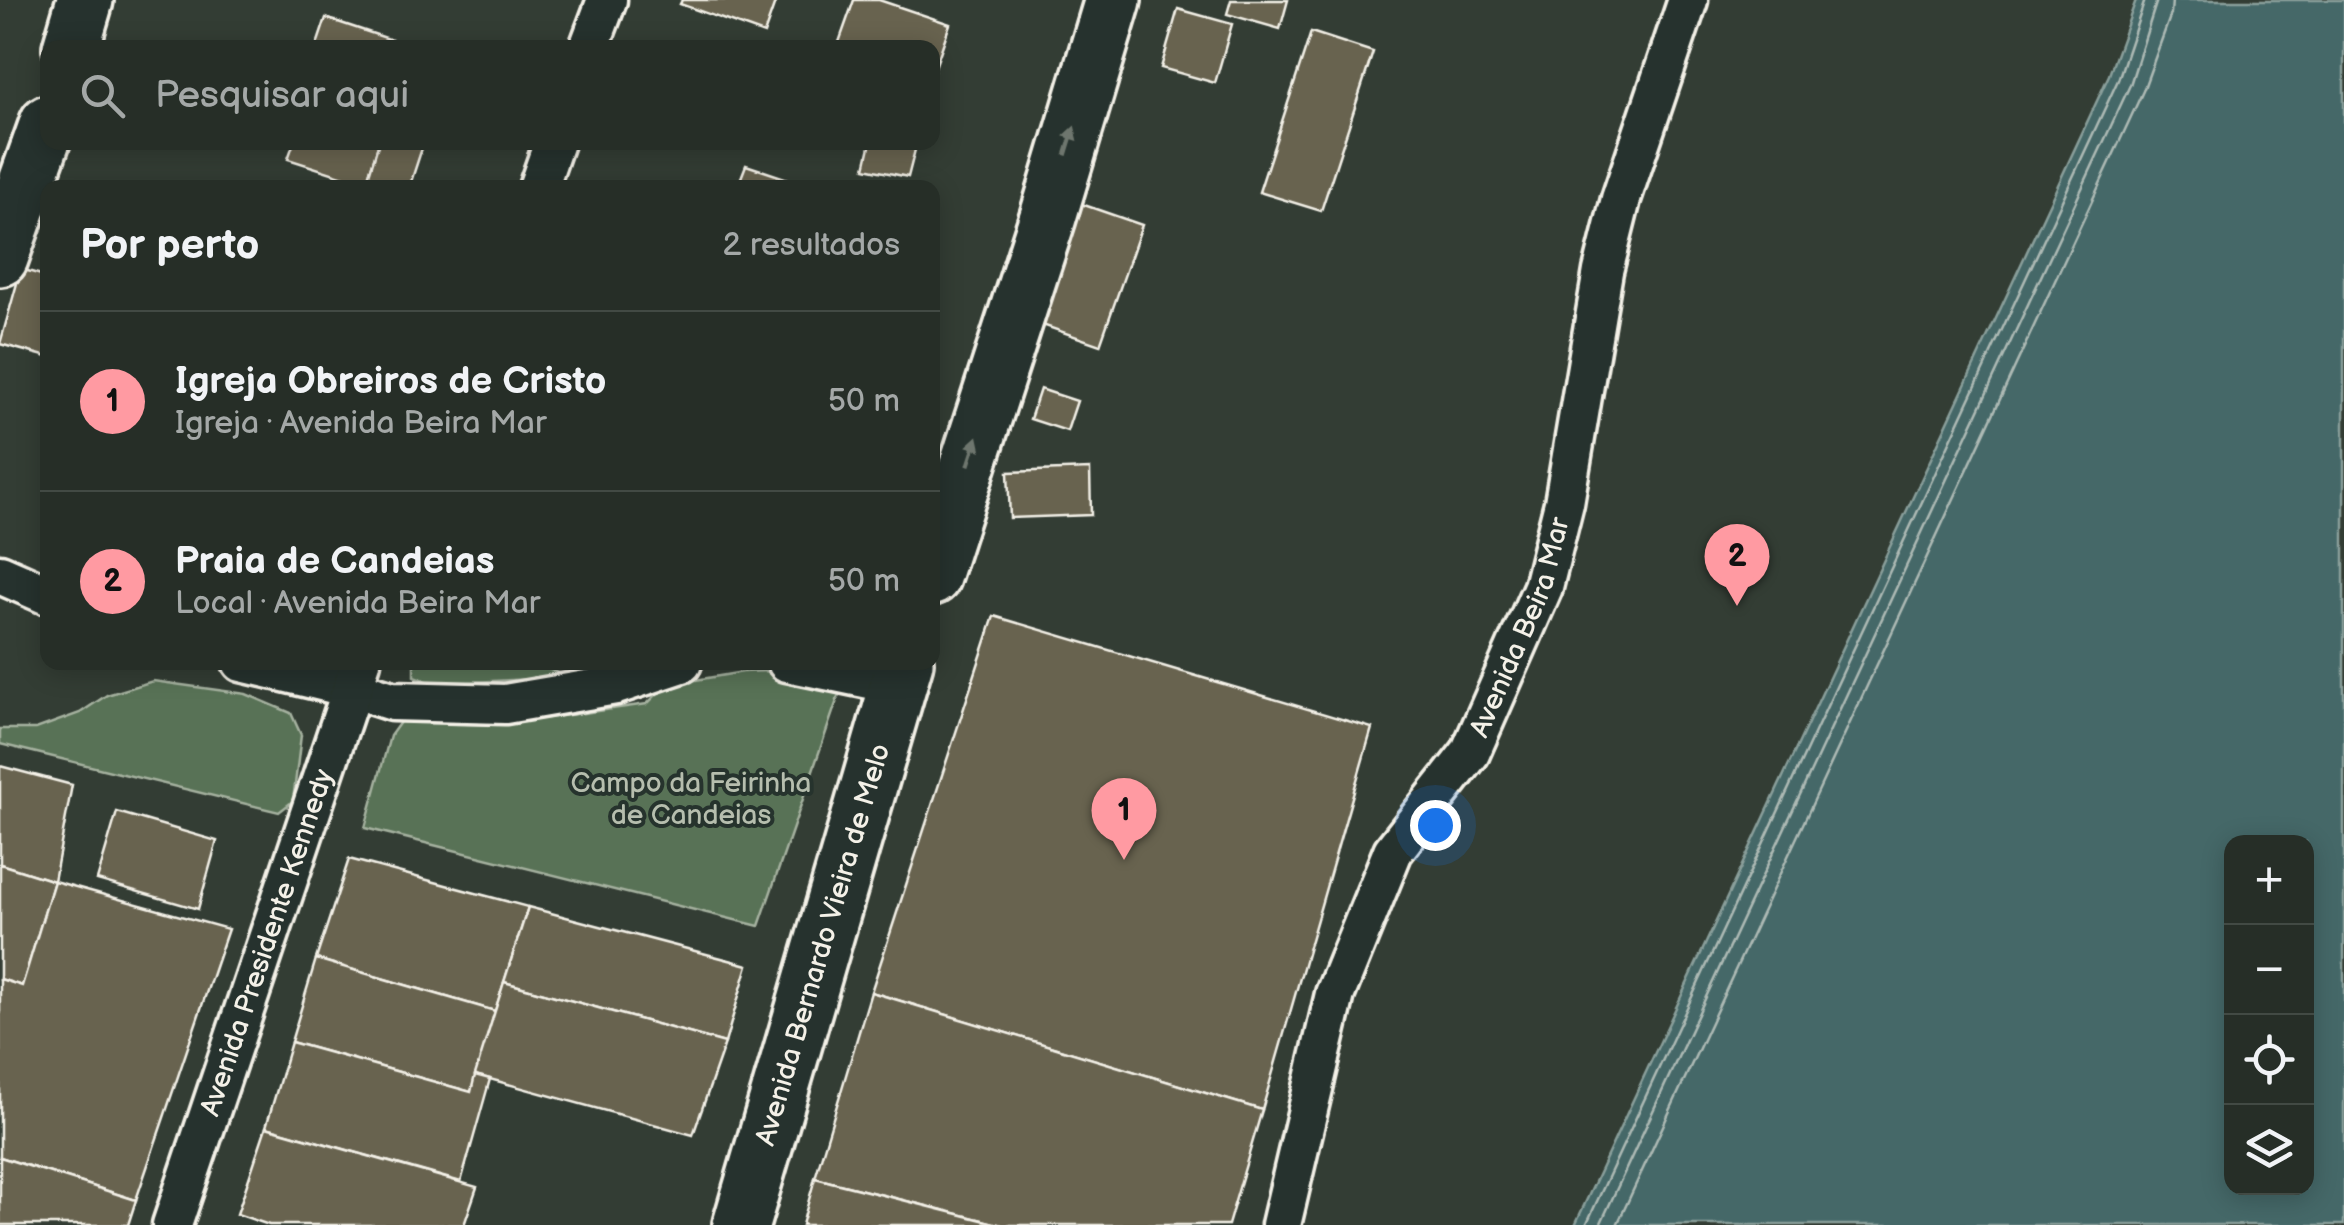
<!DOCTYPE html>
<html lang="pt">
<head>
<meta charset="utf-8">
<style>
	body { margin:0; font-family:"Balsamiq Sans",sans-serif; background:#323a33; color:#f1f3f6 }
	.controls { position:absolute; right:30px; bottom:30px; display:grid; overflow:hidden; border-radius:20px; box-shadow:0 5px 25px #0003 }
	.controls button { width:90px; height:90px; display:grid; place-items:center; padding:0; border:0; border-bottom:2px solid #424a44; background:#262e27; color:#f1f3f6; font:50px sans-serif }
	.you { position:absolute; left:1435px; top:825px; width:35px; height:35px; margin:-25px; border:8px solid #fff; border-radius:50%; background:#1a73e8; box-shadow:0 0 0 15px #1a73e833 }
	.badge { display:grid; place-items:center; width:65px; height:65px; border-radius:50%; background:#ff9aa2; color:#111; font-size:32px; font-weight:700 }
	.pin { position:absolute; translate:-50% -82px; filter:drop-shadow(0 2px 5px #0008) }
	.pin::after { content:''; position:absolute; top:52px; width:35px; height:30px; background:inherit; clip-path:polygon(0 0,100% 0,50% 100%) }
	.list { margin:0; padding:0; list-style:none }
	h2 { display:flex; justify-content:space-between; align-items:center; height:130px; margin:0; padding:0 40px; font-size:42px }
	h2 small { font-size:32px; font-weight:400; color:#a4a8a7 }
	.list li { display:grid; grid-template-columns:65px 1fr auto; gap:30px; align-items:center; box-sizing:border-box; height:180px; padding:0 40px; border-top:2px solid #424a44 }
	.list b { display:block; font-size:38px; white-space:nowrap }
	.list p { margin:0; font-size:32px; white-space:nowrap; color:#a4a8a7 }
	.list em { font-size:32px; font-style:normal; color:#a4a8a7 }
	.icon { flex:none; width:55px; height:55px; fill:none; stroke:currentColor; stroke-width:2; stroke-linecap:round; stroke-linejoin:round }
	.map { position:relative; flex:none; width:2344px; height:1225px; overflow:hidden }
	.search { position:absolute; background:#262e27; box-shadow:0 5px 25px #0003; left:40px; top:40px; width:900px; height:110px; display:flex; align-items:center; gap:25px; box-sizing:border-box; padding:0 35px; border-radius:20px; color:#a4a8a7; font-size:38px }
	.panel { position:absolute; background:#262e27; box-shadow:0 5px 25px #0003; left:40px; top:180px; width:900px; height:490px; border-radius:20px }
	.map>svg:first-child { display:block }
</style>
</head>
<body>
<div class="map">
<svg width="2344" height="1225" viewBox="0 0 2344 1225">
	<rect width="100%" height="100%" fill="#333d34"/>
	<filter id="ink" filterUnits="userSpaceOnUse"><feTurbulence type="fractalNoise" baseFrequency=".01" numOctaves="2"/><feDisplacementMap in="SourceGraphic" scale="20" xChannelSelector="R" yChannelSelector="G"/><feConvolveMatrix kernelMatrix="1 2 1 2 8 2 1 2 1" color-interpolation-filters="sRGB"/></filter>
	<g filter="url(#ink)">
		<g fill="#597257" stroke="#a6b2a0" stroke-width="2.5">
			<path d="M530,662L569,677L435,684L414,676V663Z"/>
			<path d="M768,671L841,689L759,926L365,828L390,736L408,711L519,722L647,704L666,685L743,672Z"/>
			<path d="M153,681L246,694L291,713L301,735L293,801L279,812L0,744V729H36L80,713L107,695Z"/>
		</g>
		<path fill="#446868" stroke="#8a9f9b" stroke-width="2.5" fill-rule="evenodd" d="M2136,0H2344V1225H1575L2109,75ZM2232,842H2306V1188H2232Z"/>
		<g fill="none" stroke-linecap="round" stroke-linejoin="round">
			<g stroke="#aebab5" stroke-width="2.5">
				<path d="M1586,1225L2118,80L2145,0"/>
				<path d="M1600,1225L2130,85L2157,0"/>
				<path d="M1617,1225L2143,91L2171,14L2172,0"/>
			</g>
		</g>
		<g fill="#676350" stroke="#f4f1e8" stroke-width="2.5">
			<path d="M682,0H776L764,34L680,4Z"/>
			<path d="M854,0H879L950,24L932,76V48H837Z"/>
			<path d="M1231,0H1288L1280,29L1227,14Z"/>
			<path d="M1178,9L1232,24L1215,83L1161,68Z"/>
			<path d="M326,18L416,48H316Z"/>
			<path d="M1311,32L1373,52L1321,211L1259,192Z"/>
			<path d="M294,142H379L366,184L288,159Z"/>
			<path d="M379,142H424L409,188H375L366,184Z"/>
			<path d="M871,142H917L908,177L865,168Z"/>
			<path d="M746,165L797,182L795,188H737Z"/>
			<path d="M1064,198L1142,225L1100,345L1022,318Z"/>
			<path d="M21,269L48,277V357L0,344Z"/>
			<path d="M1040,389L1077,401L1067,431L1030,419Z"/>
			<path d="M1090,469L1091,515L1010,518L1008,472Z"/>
			<path d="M994,616L1372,728L1262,1110L871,992Z"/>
			<path d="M0,766L72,785L54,881L0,864Z"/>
			<path d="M117,812L217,841L198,909L97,880Z"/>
			<path d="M349,859L528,907L495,1011L316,959Z"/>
			<path d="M0,864L54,881L22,986L0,979Z"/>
			<path d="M54,881L228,929L136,1200L0,1157V979L22,986Z"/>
			<path d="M528,907L748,965L725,1043L504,982Z"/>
			<path d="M316,959L495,1011L471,1092L291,1042Z"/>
			<path d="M504,982L725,1043L693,1135L475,1075Z"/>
			<path d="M871,992L1262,1110L1228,1225H1002L815,1178Z"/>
			<path d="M291,1042L471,1092L475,1075L490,1079L461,1182L266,1127Z"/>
			<path d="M266,1127L477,1187L464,1225H269L237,1214Z"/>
			<path d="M0,1157L136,1200L128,1225H0Z"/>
			<path d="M815,1178L1002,1225H802Z"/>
		</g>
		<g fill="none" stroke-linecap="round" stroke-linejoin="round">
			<defs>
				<g id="minor">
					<path d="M589,48L607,0"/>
					<path d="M538,188L554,142"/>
					<path d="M0,574L48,595"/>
					<path d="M242,662L351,688L392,701L505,704L616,685L682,663"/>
					<path d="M787,662L898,685"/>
					<path id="s1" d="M172,1225L361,662"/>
					<path id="s2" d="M1281,1225L1335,994L1393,851L1470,753L1543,587L1564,503L1603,271L1621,199L1688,0"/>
				</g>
				<g id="primary">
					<path d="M71,48L85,0"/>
					<path d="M0,258L48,123"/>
					<path d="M932,577L1048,217L1113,0"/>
					<path id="s3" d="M741,1225L905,662"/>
				</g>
			</defs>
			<use href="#minor" stroke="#f4f1e8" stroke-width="45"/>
			<use href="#primary" stroke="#f4f1e8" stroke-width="62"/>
			<use href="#minor" stroke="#26332d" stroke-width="38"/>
			<use href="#primary" stroke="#26332d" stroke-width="55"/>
		</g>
		<defs><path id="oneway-solid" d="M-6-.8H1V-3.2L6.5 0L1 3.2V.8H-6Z" transform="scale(2.5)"/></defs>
		<g fill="#6e766e">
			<use href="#oneway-solid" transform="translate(1070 141) rotate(-73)"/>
			<use href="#oneway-solid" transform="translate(973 451) rotate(-72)"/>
		</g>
	</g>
	<g text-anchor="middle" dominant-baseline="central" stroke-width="8" stroke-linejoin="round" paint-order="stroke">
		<g font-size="28" fill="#f4f1e8" stroke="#26332d">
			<text stroke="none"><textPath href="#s2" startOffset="652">Avenida Beira Mar</textPath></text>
			<text stroke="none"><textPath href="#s1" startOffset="298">Avenida Presidente Kennedy</textPath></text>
			<text stroke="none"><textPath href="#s3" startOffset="292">Avenida Bernardo Vieira de Melo</textPath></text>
		</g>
		<g font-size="28" fill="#b6beae" stroke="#26332d">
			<text x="691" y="783">Campo da Feirinha<tspan x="691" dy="32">de Candeias</tspan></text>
		</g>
	</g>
</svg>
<div class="controls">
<button>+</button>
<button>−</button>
<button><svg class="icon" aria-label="locate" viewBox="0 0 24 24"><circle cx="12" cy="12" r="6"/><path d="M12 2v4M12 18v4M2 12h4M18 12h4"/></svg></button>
<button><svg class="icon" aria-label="layers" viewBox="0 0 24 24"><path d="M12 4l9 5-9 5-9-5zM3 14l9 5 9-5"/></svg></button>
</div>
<div class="you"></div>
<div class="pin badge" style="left:1124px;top:860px">1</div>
<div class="pin badge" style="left:1737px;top:606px">2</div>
<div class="search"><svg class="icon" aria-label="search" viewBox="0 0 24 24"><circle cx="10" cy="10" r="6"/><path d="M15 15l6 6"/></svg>Pesquisar aqui</div>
<section class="panel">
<h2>Por perto<small>2 resultados</small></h2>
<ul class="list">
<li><span class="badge">1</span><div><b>Igreja Obreiros de Cristo</b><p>Igreja · Avenida Beira Mar</p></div><em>50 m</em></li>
<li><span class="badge">2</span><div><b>Praia de Candeias</b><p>Local · Avenida Beira Mar</p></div><em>50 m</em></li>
</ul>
</section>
</div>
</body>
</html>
